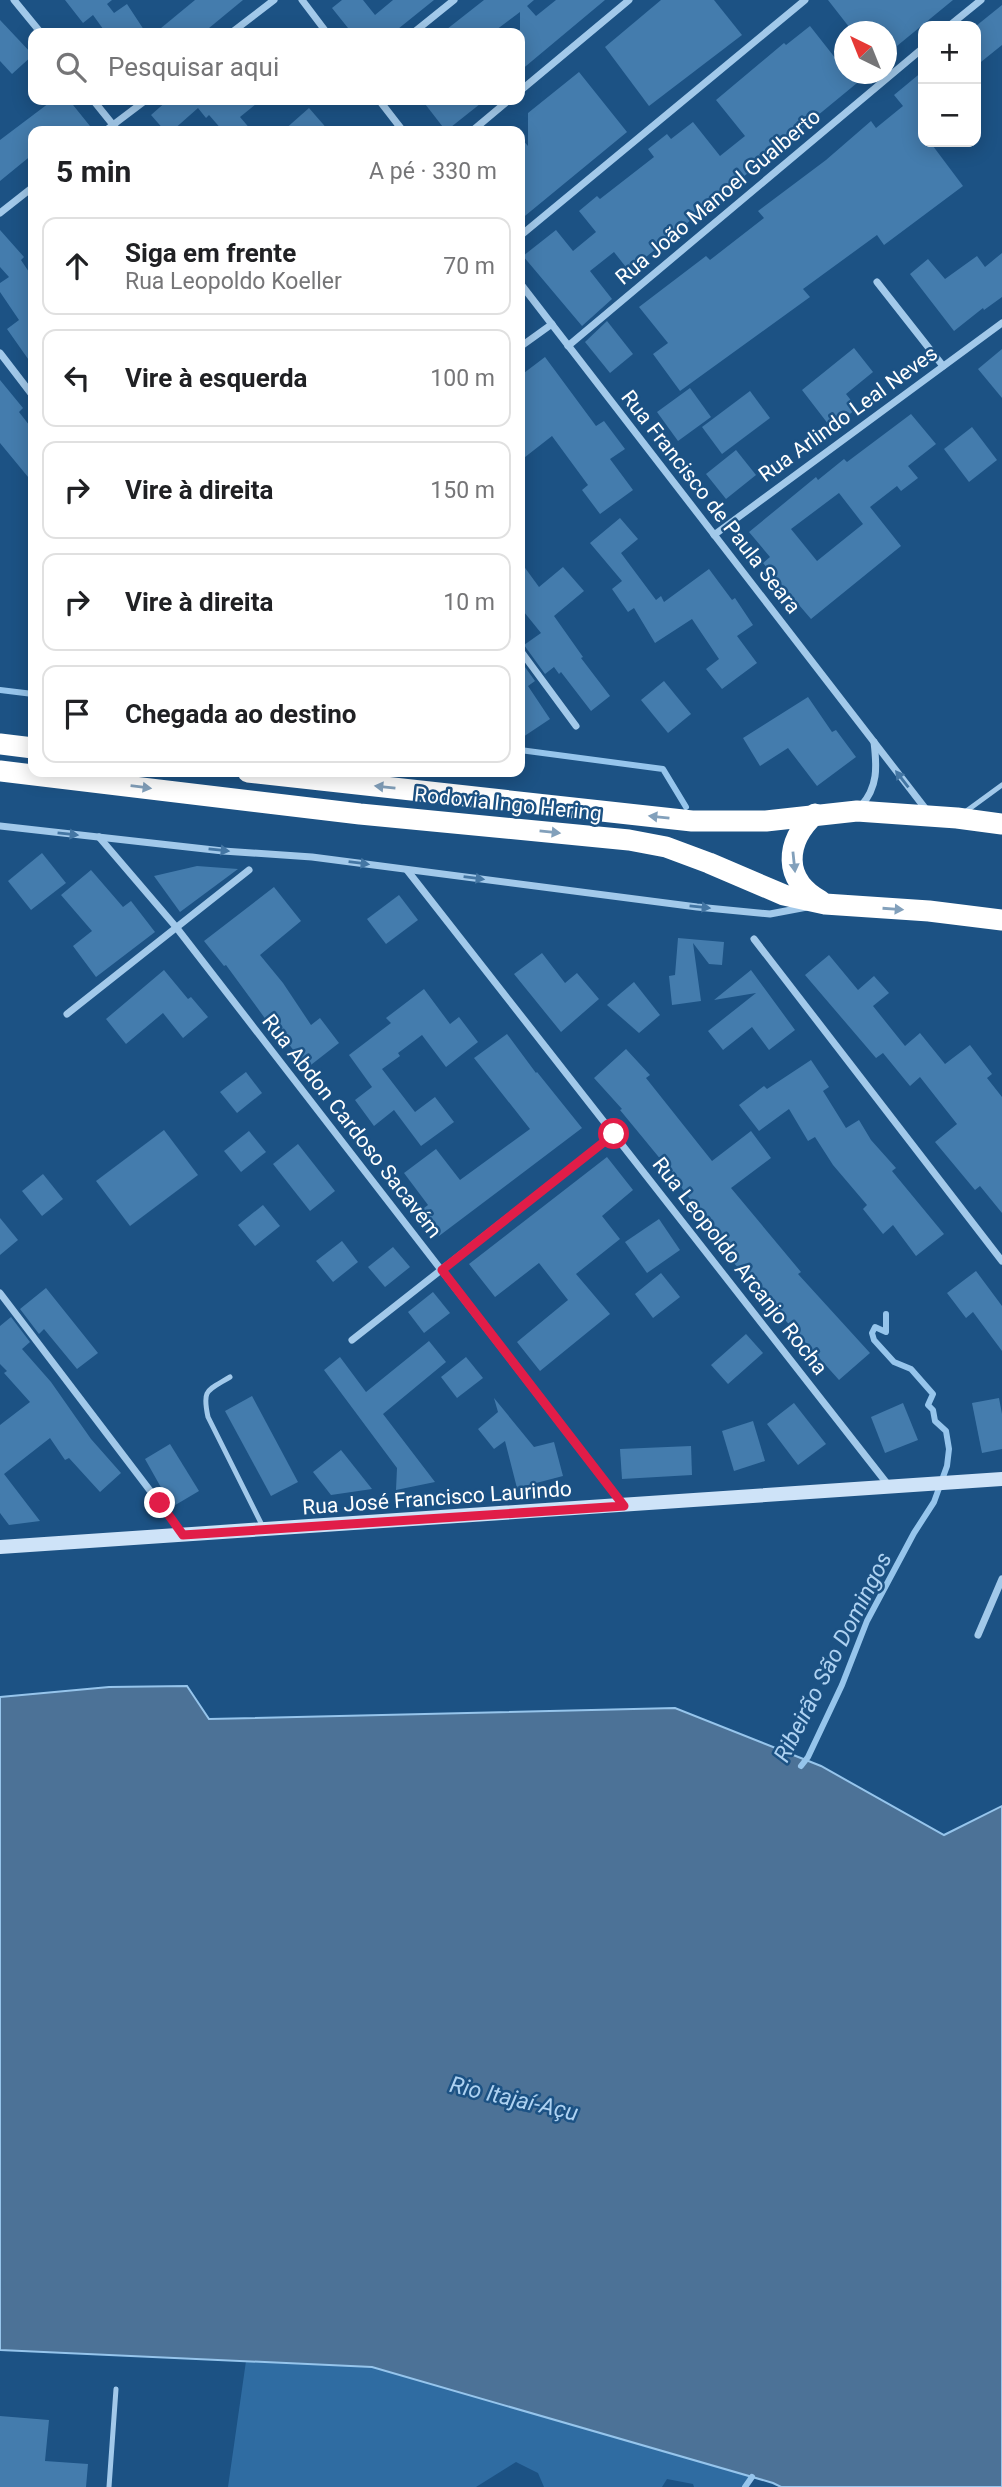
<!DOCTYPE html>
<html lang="pt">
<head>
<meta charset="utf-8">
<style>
	body { margin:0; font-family:Roboto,sans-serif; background:#f2f2f2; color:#202124 }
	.controls { position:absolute; right:21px; top:21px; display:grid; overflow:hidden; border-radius:14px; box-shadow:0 4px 18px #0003 }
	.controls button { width:63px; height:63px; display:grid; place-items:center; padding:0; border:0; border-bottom:2px solid #e0e0e0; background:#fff; color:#202124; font:35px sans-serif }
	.compass { position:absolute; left:834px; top:21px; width:63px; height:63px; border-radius:50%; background:#fff; box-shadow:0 4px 18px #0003; rotate:317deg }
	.stop { position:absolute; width:21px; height:21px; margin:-16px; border:5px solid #e11d48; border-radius:50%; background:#fff }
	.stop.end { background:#e11d48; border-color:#fff; box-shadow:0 2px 7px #0008 }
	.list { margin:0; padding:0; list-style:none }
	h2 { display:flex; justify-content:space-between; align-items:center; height:91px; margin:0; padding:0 28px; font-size:30px }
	h2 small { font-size:23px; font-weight:400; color:#757577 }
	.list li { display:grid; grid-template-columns:46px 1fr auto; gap:21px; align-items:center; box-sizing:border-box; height:98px; margin:0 14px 14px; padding:0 14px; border:2px solid #e0e0e0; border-radius:14px }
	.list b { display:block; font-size:26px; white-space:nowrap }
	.list p { margin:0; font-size:23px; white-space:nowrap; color:#757577 }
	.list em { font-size:23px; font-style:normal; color:#757577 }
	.icon { flex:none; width:38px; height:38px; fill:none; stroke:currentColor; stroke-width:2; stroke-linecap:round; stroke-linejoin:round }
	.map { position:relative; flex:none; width:1002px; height:2487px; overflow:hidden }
	.search { position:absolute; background:#fff; box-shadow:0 4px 18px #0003; left:28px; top:28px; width:497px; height:77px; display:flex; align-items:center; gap:18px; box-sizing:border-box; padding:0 24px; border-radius:14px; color:#757577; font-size:26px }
	.panel { position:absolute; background:#fff; box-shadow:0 4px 18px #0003; left:28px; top:126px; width:497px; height:651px; border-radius:14px }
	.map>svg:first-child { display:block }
</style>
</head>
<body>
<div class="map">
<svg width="1002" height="2487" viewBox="0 0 1002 2487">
	<rect width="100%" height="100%" fill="#1c5284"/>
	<path fill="#2f6ca2" d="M246,2361L372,2367L752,2477L745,2487H694L693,2484L667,2479L662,2487H544L538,2473L516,2462L476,2487H228Z"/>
	<path fill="#4c7297" stroke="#96c5ec" stroke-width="2" d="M187,1686L209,1719L675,1708L821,1766L944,1835L1002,1806V2487H781L773,2483L372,2367L0,2350V1697L109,1687Z"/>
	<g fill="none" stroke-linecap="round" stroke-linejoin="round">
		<g stroke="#96c5ec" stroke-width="6">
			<path d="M0,690L33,694"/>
			<path d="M520,750L663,769L686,807"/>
			<path d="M801,1766L808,1757L842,1685L867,1621L914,1533L934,1502L947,1466L949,1449L946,1431L935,1421L933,1410L928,1405L933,1394L911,1369L894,1362L874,1340L872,1333L875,1327L886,1332V1314"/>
			<path d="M745,2487L752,2477"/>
		</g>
	</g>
	<g fill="#447cad" fill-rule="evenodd">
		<path d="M65,0H112L107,4L114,13L127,4L146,33H106L93,15L83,23Z"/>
		<path d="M195,0H243L203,33H155Z"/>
		<path d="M342,0H363L375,15L393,0H434L393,33H352L332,8Z"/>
		<path d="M484,0H534L527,6L536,16L556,0H605L520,71V12L492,33H442Z"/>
		<path d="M661,0H714L742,35L649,106L605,47Z"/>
		<path d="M828,0H953L886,55V32H853Z"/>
		<path d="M1002,5V45L976,66V26Z"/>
		<path d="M0,20L33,55L12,74L0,61Z"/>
		<path d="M810,26L836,59L844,52V74H868L629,271L614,252L590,271L612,299L582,326L523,256L556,230L573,251L596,232L579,211L597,196L600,199L654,157L648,149L667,134L671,139L693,122L720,156L745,136L716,100L784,43L786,45Z"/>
		<path d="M923,71V142H930L963,186L884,245L877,235L803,289L810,297L680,391L653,354L668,343L639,307L706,256L710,260L764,218L758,211L826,160L871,121L876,128L903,106L894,95Z"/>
		<path d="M579,72L627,132L520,220V137L528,146V113Z"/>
		<path d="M53,100H69L94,131H33V154L0,181V140Z"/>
		<path d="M168,100H261L240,117L252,131H223L209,115L206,118L198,108L172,131H165L151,115Z"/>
		<path d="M422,100H485L446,131Z"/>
		<path d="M309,108L329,131H283Z"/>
		<path d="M0,230L24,257L21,260L33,278V366L7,329L19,320L0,292V283L9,277L0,267Z"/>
		<path d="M1002,253V297L984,310L983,308L954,331L910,274L928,259L945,279L977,256L985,267Z"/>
		<path d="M607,321L633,354L610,373L585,342Z"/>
		<path d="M854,348L873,372L846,394L857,408L832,429L802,390Z"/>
		<path d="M1002,349V398L978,369Z"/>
		<path d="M545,357L596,426L604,421L625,449L610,459L633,490L600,514L582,490L588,485L552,436L520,461V376Z"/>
		<path d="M0,380L23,408L19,412L33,430V483L0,443Z"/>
		<path d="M690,388L711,417L678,441L657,412Z"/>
		<path d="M750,391L770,418L722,454L702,427Z"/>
		<path d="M911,414L936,444L908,466L918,478L901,491L897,486L870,507L901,546L811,619L763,563L770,557L749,532L816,477L818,480L844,459L847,462ZM839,493L863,524L817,561L791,529Z"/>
		<path d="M972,427L997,460L969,482L944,449Z"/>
		<path d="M736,450L756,475L726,499L706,474Z"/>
		<path d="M620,518L638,539L621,553L656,600L661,596L664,602L709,569L732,600L735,598L753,625L737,636L757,663L722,689L706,669L719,659L692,619L655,643L634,608L628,612L612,589L622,581L590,543Z"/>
		<path d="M520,561L539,587L563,567L584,591L554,616L583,657L581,658L610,696L591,711L561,672L559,674L554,667L545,674L524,645L541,633L520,607Z"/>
		<path d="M520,660L535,681L528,686L550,719L520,739Z"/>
		<path d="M664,681L691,714L668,733L641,700Z"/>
		<path d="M808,697L832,732L836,730L856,757L817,786L788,748L760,766L743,738Z"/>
		<path d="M42,853L66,883L31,910L8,881Z"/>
		<path d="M197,866L238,869L180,912L154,876Z"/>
		<path d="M91,870L123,907L131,901L155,932L96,977L73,946L92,931L61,895Z"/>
		<path d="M274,887L301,921L260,955L283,983L311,1025L320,1018L339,1043L307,1068L275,1026L272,1028L226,965L224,966L204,941Z"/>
		<path d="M399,895L418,920L386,944L367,919Z"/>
		<path d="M678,938L724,942L722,965L709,964L693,943L701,1001L672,1005L669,976L675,975Z"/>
		<path d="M542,953L565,983L577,973L599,999L561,1032L514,974Z"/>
		<path d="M829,955L858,990L874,976L889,993L873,1006L905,1046L920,1033L945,1064L970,1045L992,1074L987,1078L1002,1097V1213L980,1186L975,1190L935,1142L957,1124L920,1077L910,1086L883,1053L876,1058L805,975Z"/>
		<path d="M164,970L188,999L191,997L208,1017L183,1038L163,1013L126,1044L106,1019Z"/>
		<path d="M751,970L795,1030L769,1050L752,1027L723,1050L708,1031L756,993L714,1000Z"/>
		<path d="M634,982L660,1015L639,1033L607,1005Z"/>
		<path d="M424,989L450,1024L459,1017L478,1042L446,1067L422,1035L398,1053L400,1056L382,1069L415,1112L435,1097L454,1122L421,1146L394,1110L374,1126L355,1100L372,1087L349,1055L391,1023L386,1018Z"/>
		<path d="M507,1034L536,1073L537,1072L582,1128L439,1236L420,1211L428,1205L404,1173L436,1149L460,1180L530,1129L474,1058Z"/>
		<path d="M626,1049L650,1075L646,1078L712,1161L751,1131L771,1158L731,1188L801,1272L798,1274L870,1353L839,1380L697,1222L703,1217L662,1161L620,1110L622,1109L594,1078Z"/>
		<path d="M811,1060L829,1087L823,1091L846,1128L859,1120L871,1140L896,1168L892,1171L944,1234L916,1256L893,1225L883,1234L863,1209L867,1205L833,1165L815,1137L808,1141L789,1109L759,1131L739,1105L764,1086L767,1089Z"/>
		<path d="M246,1072L262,1093L237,1113L220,1092Z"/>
		<path d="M164,1130L198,1175L130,1226L96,1181Z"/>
		<path d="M249,1131L266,1152L241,1172L224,1151Z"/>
		<path d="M298,1144L335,1191L310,1211L273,1164Z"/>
		<path d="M607,1157L633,1190L602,1216L620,1239L576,1274L610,1314L540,1371L517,1342L568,1300L539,1263L495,1297L469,1264Z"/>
		<path d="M43,1174L63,1199L42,1216L22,1191Z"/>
		<path d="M263,1205L280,1226L255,1246L238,1225Z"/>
		<path d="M0,1218L18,1240L0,1255Z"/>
		<path d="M659,1219L680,1250L647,1273L625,1242Z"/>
		<path d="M342,1241L358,1262L333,1282L316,1261Z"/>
		<path d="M393,1247L410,1267L385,1287L368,1267Z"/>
		<path d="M976,1271L1002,1306V1351L973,1312L966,1318L947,1293Z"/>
		<path d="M661,1273L680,1297L653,1318L635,1294Z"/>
		<path d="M46,1288L98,1353L77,1369L44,1329L39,1334L20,1309Z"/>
		<path d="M433,1292L450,1313L424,1333L408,1312Z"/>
		<path d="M11,1317L30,1342L22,1349L51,1382L91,1439L121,1473L100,1492L69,1458L65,1460L50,1438L4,1474L40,1521L9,1525L0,1513V1425L30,1402L4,1373L7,1371L0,1364V1326Z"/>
		<path d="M746,1334L763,1353L728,1384L711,1365Z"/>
		<path d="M429,1341L446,1362L383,1414L435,1482L396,1490L397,1468L324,1370L340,1357L366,1392Z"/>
		<path d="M466,1357L483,1378L457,1398L441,1377Z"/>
		<path d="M252,1396L298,1482L271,1496L225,1411Z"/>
		<path d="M494,1398L534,1447L554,1442L563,1476L517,1488L505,1441L494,1449L478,1429L498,1412Z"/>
		<path d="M999,1398L1002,1414V1449L982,1453L972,1403Z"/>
		<path d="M794,1403L826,1444L798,1465L767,1424Z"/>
		<path d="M903,1403L918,1440L885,1453L871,1417Z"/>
		<path d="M753,1421L765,1461L734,1471L722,1431Z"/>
		<path d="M170,1444L199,1491L172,1507L145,1459Z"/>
		<path d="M691,1446L692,1475L622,1479L620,1449Z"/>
		<path d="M341,1450L372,1489L331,1495L313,1472Z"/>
		<path d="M0,2416L49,2420L45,2461L88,2464L86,2487H0Z"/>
	</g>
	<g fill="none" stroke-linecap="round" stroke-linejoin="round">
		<g stroke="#a2c9ea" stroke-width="5">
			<path d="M965,812L1002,785"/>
			<path d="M230,1377C207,1391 202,1389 208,1417L263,1527"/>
			<path d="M109,2487L116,2389"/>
		</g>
		<g stroke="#a2c9ea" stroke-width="7">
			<path d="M14,0L41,33"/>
			<path d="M302,0L327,33"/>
			<path d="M949,26L981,0"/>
			<path d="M231,33L274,0"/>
			<path d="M413,33L454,0"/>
			<path d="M520,91L629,0"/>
			<path d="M93,100L118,131"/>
			<path d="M379,100L403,131"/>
			<path d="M105,131L146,100"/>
			<path d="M472,131L509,100"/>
			<path d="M0,213L33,187"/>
			<path d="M520,236L805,0"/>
			<path d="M877,282L943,366"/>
			<path d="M520,283L928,812"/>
			<path d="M568,346L923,48"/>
			<path d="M520,347L552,324"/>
			<path d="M0,353L33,396"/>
			<path d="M714,535L1002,323"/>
			<path d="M520,650L576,726"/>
			<path d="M861,806C878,787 877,767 874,742"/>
			<path d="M0,826L223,851L312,857L697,907L770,914L807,907"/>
			<path d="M99,837L176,927L623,1505"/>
			<path d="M407,870L889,1486"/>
			<path d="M754,939L1002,1261"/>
			<path d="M67,1014L249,870"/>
			<path d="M0,1293L183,1534"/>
			<path d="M352,1340L614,1134"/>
			<path d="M978,1635L1002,1579"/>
		</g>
		<path stroke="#cee3f8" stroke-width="14" d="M0,1547L1002,1479"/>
		<g stroke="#fff" stroke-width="21">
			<path d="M0,744L33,748"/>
			<path d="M0,771L360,814L629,840L666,847L709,863L784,895L825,904L929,911L1002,920"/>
			<path d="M248,772L692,821H766L857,811L957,818L1002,824"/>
			<path d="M815,814C785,842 782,880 821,901"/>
		</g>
	</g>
	<defs><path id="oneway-solid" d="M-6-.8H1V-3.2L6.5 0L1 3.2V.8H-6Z" transform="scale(1.75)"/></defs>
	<g fill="#4476a3">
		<use href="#oneway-solid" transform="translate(902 779) rotate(-128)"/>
		<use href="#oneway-solid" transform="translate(68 834) rotate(6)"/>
		<use href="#oneway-solid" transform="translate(219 850) rotate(6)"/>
		<use href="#oneway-solid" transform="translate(359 863) rotate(7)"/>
		<use href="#oneway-solid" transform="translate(474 878) rotate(7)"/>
		<use href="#oneway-solid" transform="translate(700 907) rotate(6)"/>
	</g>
	<g fill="#82a0bb">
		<use href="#oneway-solid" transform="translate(141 787) rotate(7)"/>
		<use href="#oneway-solid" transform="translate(385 787) rotate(-174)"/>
		<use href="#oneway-solid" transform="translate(659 817) rotate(-174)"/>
		<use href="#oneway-solid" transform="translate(550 832) rotate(6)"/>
		<use href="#oneway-solid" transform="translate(794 862) rotate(84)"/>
		<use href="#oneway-solid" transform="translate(893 909) rotate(4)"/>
	</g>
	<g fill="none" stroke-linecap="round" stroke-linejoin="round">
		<path stroke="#e11d48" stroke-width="9" d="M160,1503L183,1535L624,1506L442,1270L614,1134"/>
	</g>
	<g text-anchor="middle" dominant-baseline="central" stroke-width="5" stroke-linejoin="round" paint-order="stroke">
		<g font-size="21" fill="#fff" stroke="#1c5284">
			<text transform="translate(718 197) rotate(-40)">Rua João Manoel Gualberto</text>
			<text transform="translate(848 414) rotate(-36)">Rua Arlindo Leal Neves</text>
			<text transform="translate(711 502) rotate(52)">Rua Francisco de Paula Seara</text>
			<text transform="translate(508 804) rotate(6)">Rodovia Ingo Hering</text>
			<text transform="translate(352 1126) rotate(52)">Rua Abdon Cardoso Sacavém</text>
			<text transform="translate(740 1266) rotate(52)">Rua Leopoldo Arcanjo Rocha</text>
			<text transform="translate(437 1498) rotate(-4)">Rua José Francisco Laurindo</text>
		</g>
		<g font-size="23" font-style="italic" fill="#aed2f2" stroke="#1c5284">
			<text transform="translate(833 1657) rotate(-63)">Ribeirão São Domingos</text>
			<text transform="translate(514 2099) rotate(13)">Rio Itajaí-Açu</text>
		</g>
	</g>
</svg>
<div class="controls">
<button>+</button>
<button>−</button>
</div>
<svg class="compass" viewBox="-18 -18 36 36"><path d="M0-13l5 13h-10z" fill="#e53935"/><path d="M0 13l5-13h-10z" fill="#757577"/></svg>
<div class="stop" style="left:614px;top:1134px"></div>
<div class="stop end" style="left:160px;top:1503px"></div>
<div class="search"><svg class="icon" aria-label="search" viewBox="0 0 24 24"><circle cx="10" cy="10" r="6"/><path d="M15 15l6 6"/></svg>Pesquisar aqui</div>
<section class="panel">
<h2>5 min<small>A pé · 330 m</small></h2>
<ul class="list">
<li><svg class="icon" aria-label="ahead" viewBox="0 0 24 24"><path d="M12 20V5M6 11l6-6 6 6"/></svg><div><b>Siga em frente</b><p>Rua Leopoldo Koeller</p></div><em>70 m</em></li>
<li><svg class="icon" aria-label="left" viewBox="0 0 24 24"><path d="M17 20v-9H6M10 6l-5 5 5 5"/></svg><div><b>Vire à esquerda</b></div><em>100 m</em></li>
<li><svg class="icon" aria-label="right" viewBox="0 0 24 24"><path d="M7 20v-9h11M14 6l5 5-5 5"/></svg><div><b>Vire à direita</b></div><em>150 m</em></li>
<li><svg class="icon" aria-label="right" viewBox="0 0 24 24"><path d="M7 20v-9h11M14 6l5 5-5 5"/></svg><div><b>Vire à direita</b></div><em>10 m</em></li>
<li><svg class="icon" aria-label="arrive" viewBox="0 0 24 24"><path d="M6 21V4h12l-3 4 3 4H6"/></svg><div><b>Chegada ao destino</b></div></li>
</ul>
</section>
</div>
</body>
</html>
